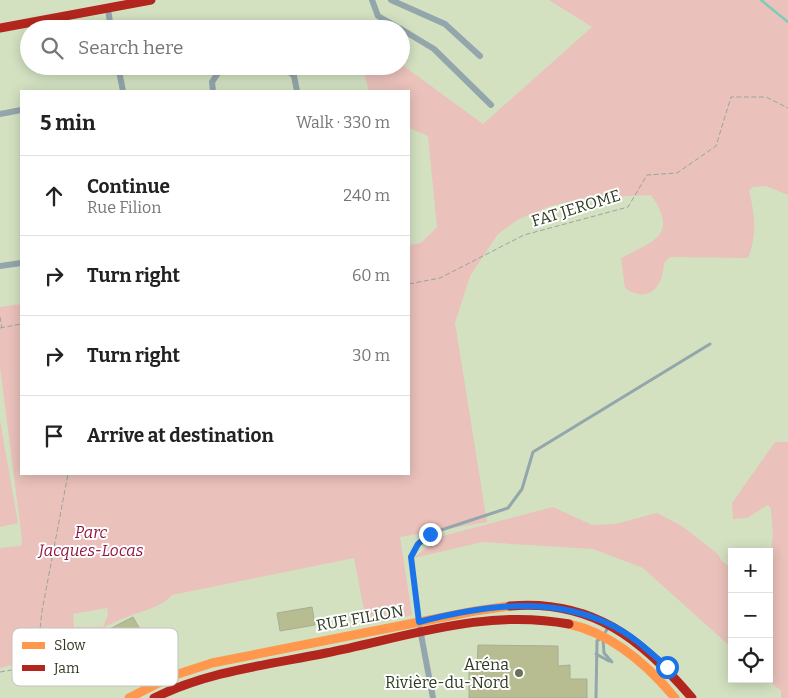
<!DOCTYPE html>
<html lang="en">
<head>
<meta charset="utf-8">
<style>
	body { margin:0; font-family:Bitter,serif; background:#f2f2f2; color:#222 }
	.controls { position:absolute; right:15px; bottom:15px; display:grid; overflow:hidden; border-radius:0px; box-shadow:0 2px 12px #0003 }
	.controls button { width:45px; height:45px; display:grid; place-items:center; padding:0; border:0; border-bottom:1px solid #e0e0e0; background:#fff; color:#222; font:25px sans-serif }
	.stop { position:absolute; width:15px; height:15px; margin:-11px; border:4px solid #1a73e8; border-radius:50%; background:#fff }
	.stop.end { background:#1a73e8; border-color:#fff; box-shadow:0 1px 5px #0008 }
	.list { margin:0; padding:0; list-style:none }
	h2 { display:flex; justify-content:space-between; align-items:center; height:65px; margin:0; padding:0 20px; font-size:21px }
	h2 small { font-size:16px; font-weight:400; color:#767676 }
	.list li { display:grid; grid-template-columns:32px 1fr auto; gap:15px; align-items:center; box-sizing:border-box; height:80px; padding:0 20px; border-top:1px solid #e0e0e0 }
	.list b { display:block; font-size:19px; white-space:nowrap }
	.list p { margin:0; font-size:16px; white-space:nowrap; color:#767676 }
	.list em { font-size:16px; font-style:normal; color:#767676 }
	.icon { flex:none; width:28px; height:28px; fill:none; stroke:currentColor; stroke-width:2; stroke-linecap:round; stroke-linejoin:round }
	.map { position:relative; flex:none; width:788px; height:698px; overflow:hidden }
	.search { position:absolute; background:#fff; box-shadow:0 2px 12px #0003; left:20px; top:20px; width:390px; height:55px; display:flex; align-items:center; gap:12px; box-sizing:border-box; padding:0 18px; border-radius:28px; color:#767676; font-size:19px }
	.panel { position:absolute; background:#fff; box-shadow:0 2px 12px #0003; left:20px; top:90px; width:390px; height:385px; border-radius:0px }
	.map>svg:first-child { display:block }
</style>
</head>
<body>
<div class="map">
<svg width="788" height="698" viewBox="0 0 788 698">
	<rect width="100%" height="100%" fill="#d3e1c1"/>
	<g fill="#eac1bb" fill-rule="evenodd">
		<path d="M549,0H788V195L766,186L753,187L749,191C755,213 757,237 748,258L670,257L664,263C663,288 648,304 625,288L621,258C654,241 679,235 651,195L584,198L550,206L517,220L498,234L470,276L455,323L487,522L400,537L412,615L367,625L354,558L172,595C161,608 143,610 127,617C103,626 71,644 59,666H36L34,660L0,668V548L21,546L22,539L0,367V307L21,304V474H409V245L421,243L437,227L428,136L409,128V91H369L362,66H401V64L483,124L592,27ZM107,608L108,615L103,627H74L73,614Z"/>
		<path d="M0,420L18,523L0,527Z"/>
		<path d="M775,442H788V698H781V691L767,679H769V563L773,535L771,509L768,505L747,518L733,519L732,503Z"/>
		<path d="M553,507L592,525L615,524L657,513L682,526L718,554L721,560L732,569V648L643,568L593,549L482,542L414,558L439,537Z"/>
	</g>
	<g fill="none" stroke-linecap="round" stroke-linejoin="round">
		<path stroke="#7dccbb" stroke-width="2.5" d="M761,0L788,22"/>
	</g>
	<g fill="#b8bd91" stroke="#a7ad93">
		<path d="M312,607L315,625L280,631L277,613Z"/>
		<path d="M133,617L154,654L118,673L96,636Z"/>
		<path d="M478,645L558,646V666L570,665V679H587V698H469V668H477Z"/>
	</g>
	<g fill="none" stroke-linecap="round" stroke-linejoin="round">
		<g stroke="#97a5a0" stroke-width="1" stroke-dasharray="5 2.5" stroke-linecap="butt">
			<path d="M409,284L440,278L524,235L628,207L647,175L677,173L716,146L731,97H766L788,108"/>
			<path d="M0,317L2,328"/>
			<path d="M0,328L21,324"/>
			<path d="M0,672L36,666L42,611L68,474"/>
		</g>
		<g stroke="#93a6ac" stroke-width="3">
			<path d="M419,622L411,557L418,544L429,534L508,508L522,489L533,452L710,344"/>
			<path d="M603,639L604,653L612,662"/>
			<path d="M159,651L172,675"/>
			<path d="M596,654L609,661"/>
			<path d="M596,698L597,641L603,636L609,626"/>
		</g>
		<g stroke="#93a6ac" stroke-width="6">
			<path d="M372,0L378,16L401,29"/>
			<path d="M391,0L445,24L480,56"/>
			<path d="M108,9L111,29"/>
			<path d="M401,29L434,49L491,105"/>
			<path d="M118,66L123,91"/>
			<path d="M283,66L294,76L297,91"/>
			<path d="M213,91L212,82L220,70L261,66"/>
			<path d="M0,114L21,110"/>
			<path d="M0,266L21,263"/>
			<path d="M420,629L433,698"/>
		</g>
		<g stroke="#ff974d" stroke-width="9">
			<path d="M569,624C613,634 647,664 675,698"/>
			<path d="M129,698L172,676L212,663L475,611L510,606"/>
		</g>
		<g stroke="#b3261e" stroke-width="9">
			<path d="M0,28L151,0"/>
			<path d="M510,606C592,599 642,639 692,698"/>
			<path d="M154,698C209,671 267,665 326,653C406,637 486,608 569,624"/>
		</g>
	</g>
	<g fill="none" stroke-linecap="round" stroke-linejoin="round">
		<path stroke="#1a73e8" stroke-width="6" d="M430,534L418,544L411,557L419,622C481,606 549,595 609,624C631,634 649,651 667,667"/>
	</g>
	<circle fill="#68745a" stroke="#fff" stroke-width="2" cx="519" cy="673" r="5"/>
	<g text-anchor="middle" dominant-baseline="central" stroke-width="4" stroke-linejoin="round" paint-order="stroke">
		<g font-size="16" fill="#2f3a22" stroke="#fff">
			<text transform="translate(576 208) rotate(-17)">FAT JEROME</text>
			<text transform="translate(360 618) rotate(-10)">RUE FILION</text>
		</g>
		<g font-size="16" font-style="italic" fill="#921841" stroke="#fff">
			<text x="91" y="532">Parc<tspan x="91" dy="18">Jacques-Locas</tspan></text>
		</g>
		<g font-size="16" fill="#2f3a22" stroke="#fff" text-anchor="end">
			<text x="509" y="664">Aréna<tspan x="509" dy="18">Rivière-du-Nord</tspan></text>
		</g>
	</g>
	<rect x="12" y="628" width="166" height="58" rx="8" fill="#fff" stroke="#c1c4bd" stroke-width="1"/>
	<rect x="22" y="642" width="23" height="7" fill="#ff974d"/>
	<rect x="22" y="665" width="23" height="6" fill="#b3261e"/>
	<g font-size="14" fill="#2f3a22">
		<text x="54" y="650">Slow</text>
		<text x="54" y="673">Jam</text>
	</g>
</svg>
<div class="controls">
<button>+</button>
<button>−</button>
<button><svg class="icon" aria-label="locate" viewBox="0 0 24 24"><circle cx="12" cy="12" r="6"/><path d="M12 2v4M12 18v4M2 12h4M18 12h4"/></svg></button>
</div>
<div class="stop" style="left:667px;top:667px"></div>
<div class="stop end" style="left:430px;top:534px"></div>
<div class="search"><svg class="icon" aria-label="search" viewBox="0 0 24 24"><circle cx="10" cy="10" r="6"/><path d="M15 15l6 6"/></svg>Search here</div>
<section class="panel">
<h2>5 min<small>Walk · 330 m</small></h2>
<ul class="list">
<li><svg class="icon" aria-label="ahead" viewBox="0 0 24 24"><path d="M12 20V5M6 11l6-6 6 6"/></svg><div><b>Continue</b><p>Rue Filion</p></div><em>240 m</em></li>
<li><svg class="icon" aria-label="right" viewBox="0 0 24 24"><path d="M7 20v-9h11M14 6l5 5-5 5"/></svg><div><b>Turn right</b></div><em>60 m</em></li>
<li><svg class="icon" aria-label="right" viewBox="0 0 24 24"><path d="M7 20v-9h11M14 6l5 5-5 5"/></svg><div><b>Turn right</b></div><em>30 m</em></li>
<li><svg class="icon" aria-label="arrive" viewBox="0 0 24 24"><path d="M6 21V4h12l-3 4 3 4H6"/></svg><div><b>Arrive at destination</b></div></li>
</ul>
</section>
</div>
</body>
</html>
